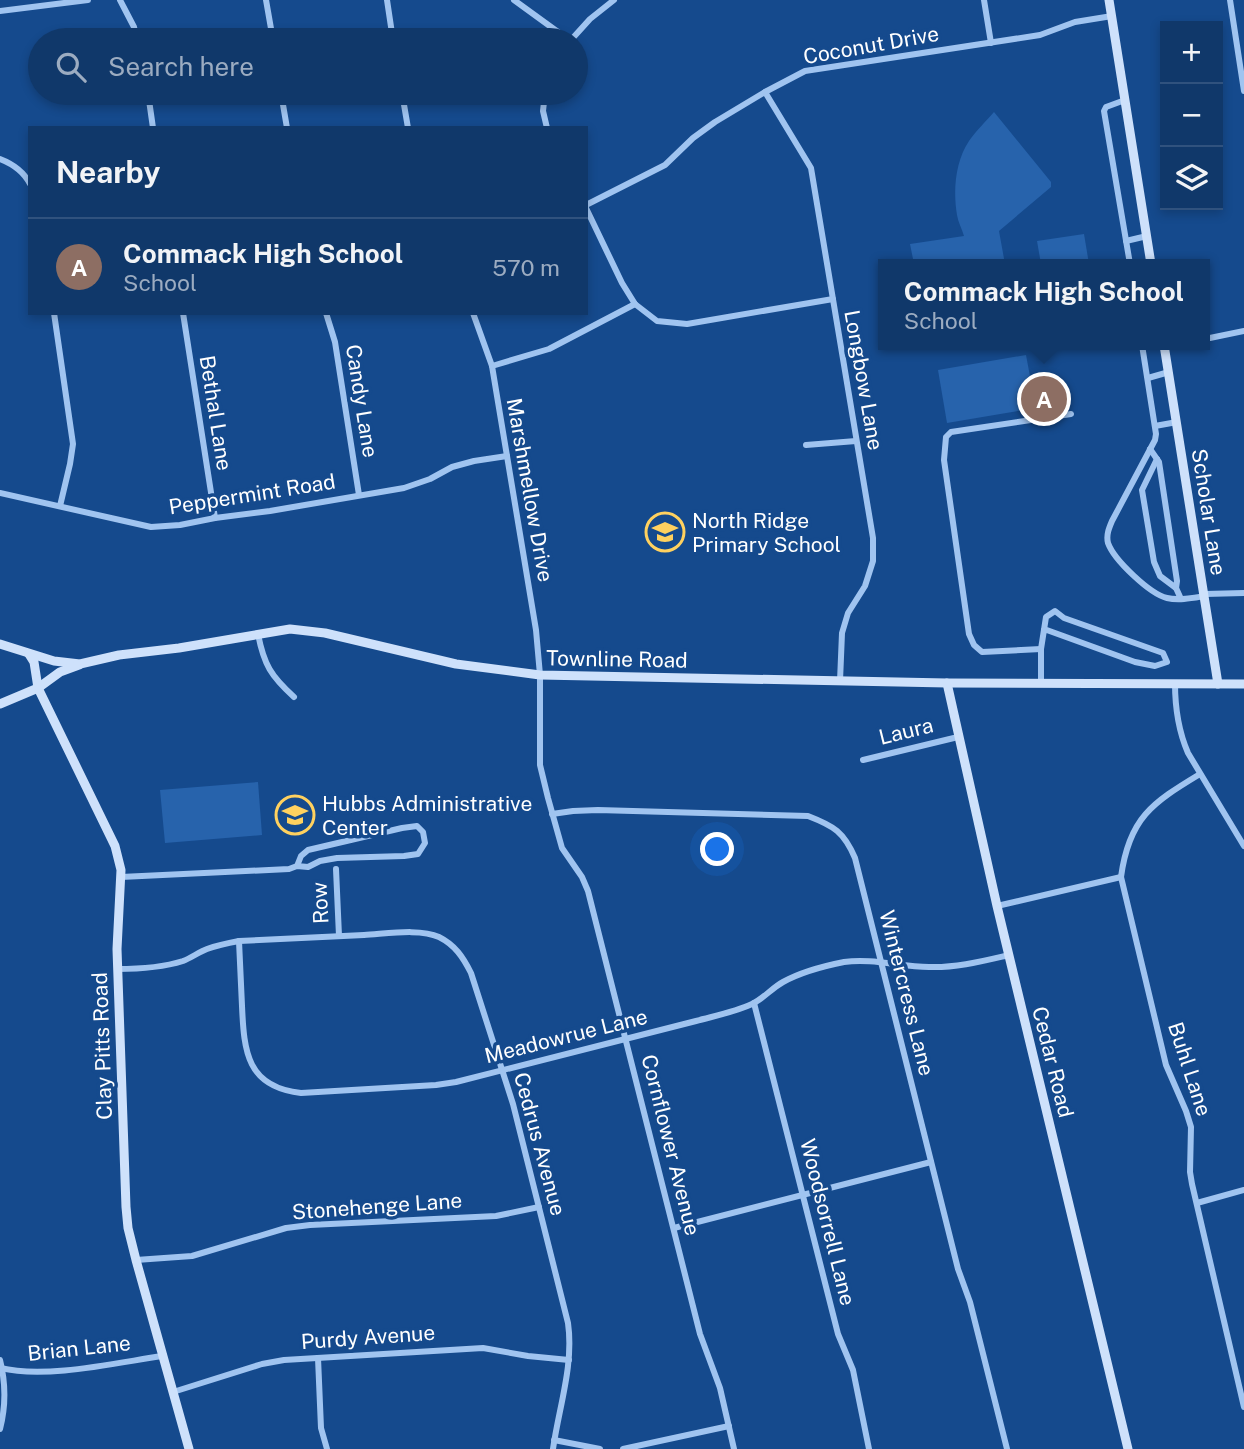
<!DOCTYPE html>
<html lang="en">
<head>
<meta charset="utf-8">
<style>
	body { margin:0; font-family:"Public Sans",sans-serif; background:#193f70; color:#f1f3f6 }
	.controls { position:absolute; right:21px; top:21px; display:grid; overflow:hidden; border-radius:0px; box-shadow:0 4px 10px #0003 }
	.controls button { width:63px; height:63px; display:grid; place-items:center; padding:0; border:0; border-bottom:2px solid #30527e; background:#10386a; color:#f1f3f6; font:35px sans-serif }
	.you { position:absolute; left:718px; top:850px; width:24px; height:24px; margin:-18px; border:5px solid #fff; border-radius:50%; background:#1a73e8; box-shadow:0 0 0 10px #1a73e833 }
	.badge { display:grid; place-items:center; width:46px; height:46px; border-radius:50%; background:#8abfa5; color:#fff; font-size:23px; font-weight:700 }
	.pin { position:absolute; translate:-50% -50%; border:4px solid #fff; box-shadow:0 2px 7px #0006 }
	.popup { position:absolute; left:878px; top:259px; width:332px; height:91px; box-sizing:border-box; display:grid; place-content:center; border-radius:0px; background:#10386a; filter:drop-shadow(0 2px 5px #0005); font-size:23px; white-space:nowrap; color:#9cacc1 }
	.popup b { font-size:26px; color:#f1f3f6 }
	.popup::after { content:''; position:absolute; left:50%; top:100%; margin-left:-14px; border:14px solid transparent; border-top-color:#10386a }
	.list { margin:0; padding:0; list-style:none }
	h2 { display:flex; justify-content:space-between; align-items:center; height:91px; margin:0; padding:0 28px; font-size:30px }
	h2 small { font-size:23px; font-weight:400; color:#9cacc1 }
	.list li { display:grid; grid-template-columns:46px 1fr auto; gap:21px; align-items:center; box-sizing:border-box; height:98px; padding:0 28px; border-top:2px solid #30527e }
	.list b { display:block; font-size:26px; white-space:nowrap }
	.list p { margin:0; font-size:23px; white-space:nowrap; color:#9cacc1 }
	.list em { font-size:23px; font-style:normal; color:#9cacc1 }
	.icon { flex:none; width:38px; height:38px; fill:none; stroke:currentColor; stroke-width:2; stroke-linecap:round; stroke-linejoin:round }
	.map { position:relative; flex:none; width:1244px; height:1449px; overflow:hidden }
	.search { position:absolute; background:#10386a; box-shadow:0 4px 10px #0003; left:28px; top:28px; width:560px; height:77px; display:flex; align-items:center; gap:18px; box-sizing:border-box; padding:0 24px; border-radius:38px; color:#9cacc1; font-size:26px }
	.panel { position:absolute; background:#10386a; box-shadow:0 4px 10px #0003; left:28px; top:126px; width:560px; height:189px; border-radius:0px }
	.map>svg:first-child { display:block }
</style>
</head>
<body>
<div class="map">
<svg width="1244" height="1449" viewBox="0 0 1244 1449">
	<rect width="100%" height="100%" fill="#154a8d"/>
	<g fill="#2763ac">
		<path d="M994,112L1051,182V187L999,231L1005,264H914L910,244L964,236C962,229 958,222 957,215C953,191 955,162 969,141C976,131 986,121 994,112Z"/>
		<path d="M1084,234L1089,264H1041L1037,241Z"/>
		<path d="M1026,355L1036,408L947,423L938,370Z"/>
		<path d="M258,782L262,835L165,843L160,790Z"/>
	</g>
	<g fill="none" stroke-linecap="round" stroke-linejoin="round">
		<g stroke="#a0c4f0" stroke-width="6">
			<path d="M120,0L134,27L137,40"/>
			<path d="M266,0L273,40"/>
			<path d="M387,0L393,40"/>
			<path d="M514,0L569,40"/>
			<path d="M984,0L991,43"/>
			<path d="M1230,0L1244,91"/>
			<path d="M0,11L88,0"/>
			<path d="M571,40L590,19L614,0"/>
			<path d="M765,92L811,168L873,538V561L865,586L848,613L842,633L840,681"/>
			<path d="M148,93L153,128"/>
			<path d="M281,93L287,128"/>
			<path d="M402,93L408,128"/>
			<path d="M545,93L543,111L547,128"/>
			<path d="M1125,100L1106,107L1104,111L1130,264"/>
			<path d="M0,159C13,164 24,172 30,184"/>
			<path d="M586,205L665,165L693,138L715,122L765,92L805,71L1040,35L1075,22L1112,16"/>
			<path d="M586,208L622,283L635,304L657,321L687,324L833,299"/>
			<path d="M1126,241L1147,236"/>
			<path d="M54,313L73,444L70,464L60,506"/>
			<path d="M183,313L215,518"/>
			<path d="M326,313L335,342L359,495"/>
			<path d="M473,313L492,366L536,630L540,675V765L548,798L562,848L582,877L588,891L700,1334L720,1388L734,1449"/>
			<path d="M1205,339L1244,331"/>
			<path d="M1142,345L1156,434L1155,440L1112,521C1109,528 1106,535 1108,543C1114,560 1150,594 1167,598C1179,601 1193,598 1205,596"/>
			<path d="M492,366L549,349L635,304"/>
			<path d="M1148,378L1169,372"/>
			<path d="M1155,426L1177,422"/>
			<path d="M806,445L856,441"/>
			<path d="M1150,449L1159,462L1177,581L1176,588"/>
			<path d="M1157,459L1142,490L1154,562L1160,576L1176,588L1181,599"/>
			<path d="M0,493L151,527L180,525L215,518L270,511L404,488L430,479L452,467L474,461L507,456"/>
			<path d="M1205,594L1244,593"/>
			<path d="M258,634C264,665 271,676 294,697"/>
			<path d="M1041,649L982,652L974,645L969,634L944,460L946,437L951,432L1071,414"/>
			<path d="M1041,683V649L1046,617L1055,611L1064,618L1163,653L1167,662L1155,666L1135,662L1044,629"/>
			<path d="M1175,683C1175,708 1178,730 1188,753L1244,846"/>
			<path d="M863,760L958,737"/>
			<path d="M1200,774C1152,803 1129,818 1121,877L1166,1065L1186,1111L1191,1127L1190,1172L1192,1184L1244,1407"/>
			<path d="M552,814L573,811L598,810L808,816C834,826 844,832 855,858L958,1269L970,1302L1007,1449"/>
			<path d="M336,869L339,936"/>
			<path d="M121,877L289,869L297,866L301,856L308,850L402,828L417,826L423,832L425,843L418,854L404,856L337,858L320,861L308,867L297,866"/>
			<path d="M997,906L1121,877"/>
			<path d="M239,941C240,963 241,984 242,1006C244,1052 247,1087 301,1093L436,1085L456,1082L696,1021C714,1016 735,1012 752,1004C763,999 772,988 783,982C801,972 824,966 844,962C873,958 901,967 929,967C956,968 983,961 1009,955"/>
			<path d="M117,969C140,969 161,968 183,961C191,958 199,952 207,949C218,945 228,943 239,941C281,939 322,937 364,935C385,934 420,928 439,937C455,945 463,957 471,973L513,1104L568,1323C574,1365 559,1407 553,1449"/>
			<path d="M754,1003L838,1334L853,1370L869,1449"/>
			<path d="M1197,1203L1244,1190"/>
			<path d="M674,1228L931,1162"/>
			<path d="M136,1260L192,1256L286,1228L310,1225L496,1216L539,1207"/>
			<path d="M318,1358L321,1428L327,1449"/>
			<path d="M0,1360C6,1384 6,1406 0,1429"/>
			<path d="M0,1368C46,1379 115,1363 162,1356"/>
			<path d="M173,1392L262,1364L284,1360L483,1348L528,1356L569,1360"/>
			<path d="M554,1440L600,1449"/>
			<path d="M623,1449L729,1426"/>
		</g>
		<g stroke="#cee1fb" stroke-width="9">
			<path d="M1109,0L1151,264"/>
			<path d="M1164,345L1218,684"/>
			<path d="M0,644L54,661L80,664L119,655L179,648L290,629L325,633L456,664L540,675L947,683L1244,684"/>
			<path d="M29,654L34,662L38,688L115,846L121,870L117,949L126,1207L128,1228L136,1260L189,1449"/>
			<path d="M947,683L997,906L1128,1449"/>
			<path d="M0,704L38,688L60,672L79,665"/>
		</g>
	</g>
	<defs>
		<symbol id="school-ring" viewBox="-11 -11 22 22"><circle r="9.5" fill="#154a8d" stroke="#ffd15f" stroke-width="1.5"/><path d="M0-5L7-2L0 1L-7-2ZM-4 1L0 2.5L4 1V4Q0 6-4 4Z" fill="#ffd15f"/></symbol>
	</defs>
	<g fill-rule="evenodd">
		<use href="#school-ring" x="643" y="510" width="44" height="44"/>
		<use href="#school-ring" x="273" y="793" width="44" height="44"/>
	</g>
	<g text-anchor="middle" dominant-baseline="central" stroke-width="7" stroke-linejoin="round" paint-order="stroke">
		<g font-size="21" fill="#fff" stroke="#154a8d">
			<text transform="translate(871 45) rotate(-10)">Coconut Drive</text>
			<text transform="translate(864 380) rotate(80)">Longbow Lane</text>
			<text transform="translate(362 401) rotate(81)">Candy Lane</text>
			<text transform="translate(216 413) rotate(81)">Bethal Lane</text>
			<text transform="translate(530 490) rotate(80)">Marshmellow Drive</text>
			<text transform="translate(252 494) rotate(-9)">Peppermint Road</text>
			<text transform="translate(1209 512) rotate(81)">Scholar Lane</text>
			<text transform="translate(617 659) rotate(1)">Townline Road</text>
			<text transform="translate(906 731) rotate(-14)">Laura</text>
			<text transform="translate(320 903) rotate(-93)">Row</text>
			<text transform="translate(907 993) rotate(76)">Wintercress Lane</text>
			<text transform="translate(566 1036) rotate(-14)">Meadowrue Lane</text>
			<text transform="translate(102 1046) rotate(-92)">Clay Pitts Road</text>
			<text transform="translate(1053 1062) rotate(76)">Cedar Road</text>
			<text transform="translate(1190 1069) rotate(72)">Buhl Lane</text>
			<text transform="translate(540 1144) rotate(75)">Cedrus Avenue</text>
			<text transform="translate(671 1145) rotate(76)">Cornflower Avenue</text>
			<text transform="translate(377 1206) rotate(-4)">Stonehenge Lane</text>
			<text transform="translate(828 1222) rotate(76)">Woodsorrell Lane</text>
			<text transform="translate(368 1337) rotate(-4)">Purdy Avenue</text>
			<text transform="translate(79 1348) rotate(-6)">Brian Lane</text>
		</g>
		<g font-size="21" fill="#fff" stroke="#154a8d" text-anchor="start">
			<text x="692" y="520">North Ridge<tspan x="692" dy="24">Primary School</tspan></text>
			<text x="322" y="803">Hubbs Administrative<tspan x="322" dy="24">Center</tspan></text>
		</g>
	</g>
</svg>
<div class="controls">
<button>+</button>
<button>−</button>
<button><svg class="icon" aria-label="layers" viewBox="0 0 24 24"><path d="M12 4l9 5-9 5-9-5zM3 14l9 5 9-5"/></svg></button>
</div>
<div class="you"></div>
<div class="pin badge" style="left:1044px;top:399px;background:#8d6e63">A</div>
<div class="popup"><b>Commack High School</b>School</div>
<div class="search"><svg class="icon" aria-label="search" viewBox="0 0 24 24"><circle cx="10" cy="10" r="6"/><path d="M15 15l6 6"/></svg>Search here</div>
<section class="panel">
<h2>Nearby<small></small></h2>
<ul class="list">
<li><span class="badge" style="background:#8d6e63">A</span><div><b>Commack High School</b><p>School</p></div><em>570 m</em></li>
</ul>
</section>
</div>
</body>
</html>
